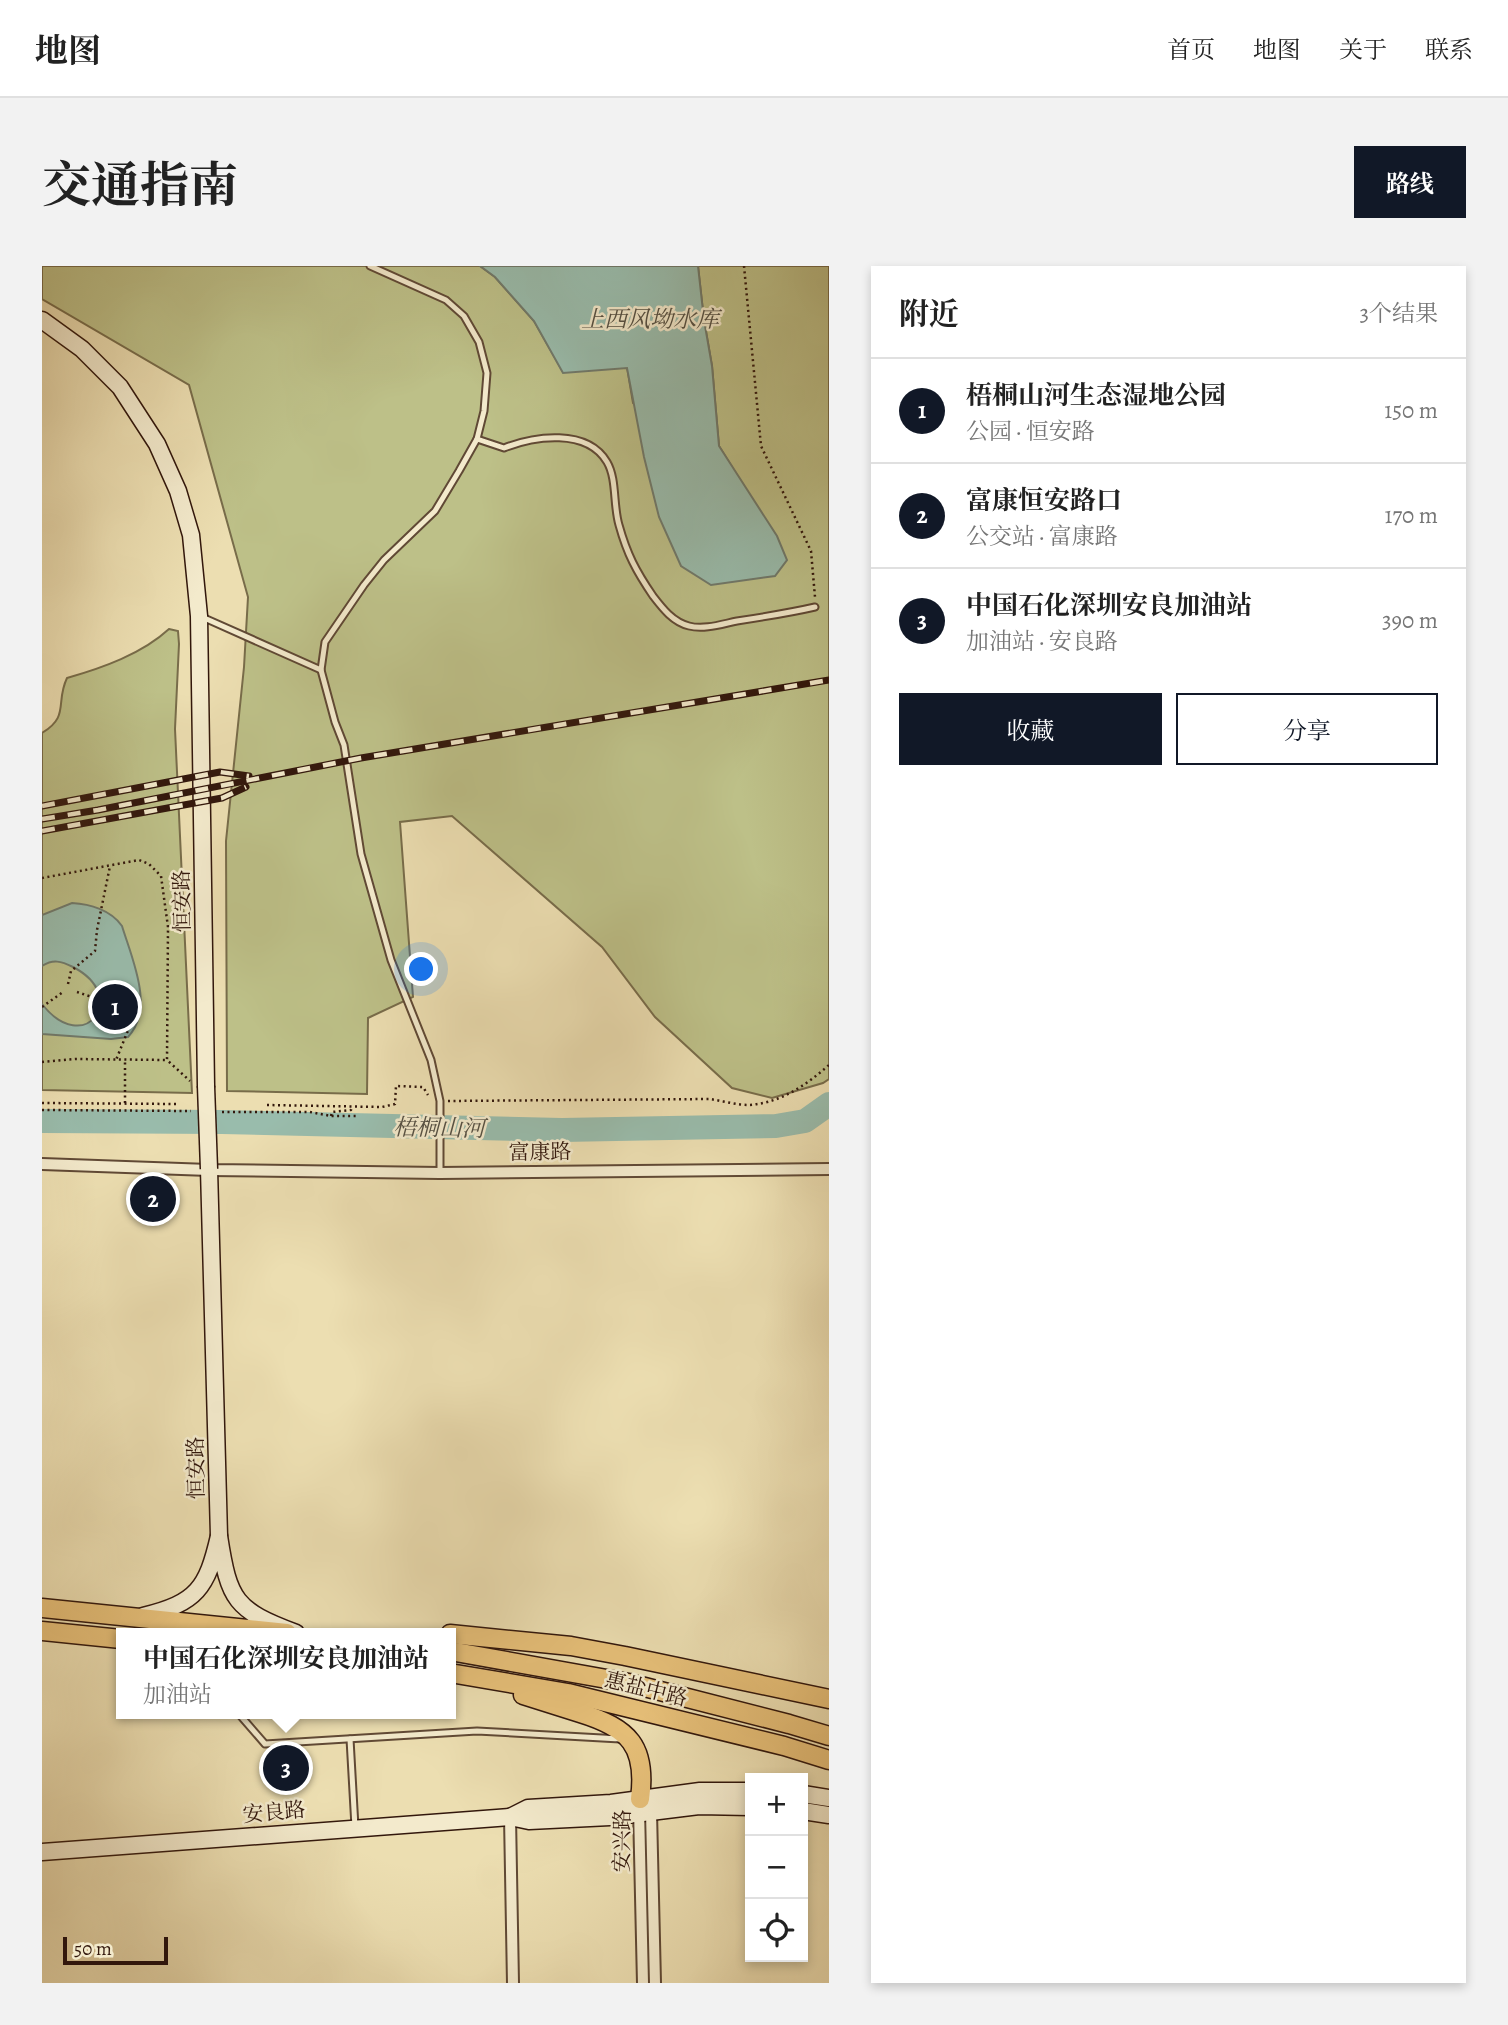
<!DOCTYPE html>
<html lang="zh">
<head>
<meta charset="utf-8">
<style>
	body { margin:0; font-family:Alegreya,"Noto Serif SC",serif; background:#f2f2f2; color:#222 }
	.controls { position:absolute; right:21px; bottom:21px; display:grid; overflow:hidden; border-radius:0px; box-shadow:0 4px 10px #0003 }
	.controls button { width:63px; height:63px; display:grid; place-items:center; padding:0; border:0; border-bottom:2px solid #e0e0e0; background:#fff; color:#222; font:35px sans-serif }
	.scale { position:absolute; left:21px; bottom:18px; width:105px; box-sizing:border-box; padding-left:7px; border:4px solid #32170c; border-top:0; font-size:19px; line-height:24px; white-space:nowrap; color:#32170c; -webkit-text-stroke:5px #f3eacc; paint-order:stroke }
	.you { position:absolute; left:380px; top:704px; width:24px; height:24px; margin:-18px; border:5px solid #fff; border-radius:50%; background:#1a73e8; box-shadow:0 0 0 10px #1a73e833 }
	.badge { display:grid; place-items:center; width:46px; height:46px; border-radius:50%; background:#111827; color:#fff; font-size:23px; font-weight:700 }
	.pin { position:absolute; translate:-50% -50%; border:4px solid #fff; box-shadow:0 2px 7px #0006 }
	.popup { position:absolute; left:74px; top:1362px; width:340px; height:91px; box-sizing:border-box; display:grid; place-content:center; border-radius:0px; background:#fff; filter:drop-shadow(0 2px 5px #0005); font-size:23px; white-space:nowrap; color:#767676 }
	.popup b { font-size:26px; color:#222 }
	.popup::after { content:''; position:absolute; left:50%; top:100%; margin-left:-14px; border:14px solid transparent; border-top-color:#fff }
	.list { margin:0; padding:0; list-style:none }
	h2 { display:flex; justify-content:space-between; align-items:center; height:91px; margin:0; padding:0 28px; font-size:30px }
	h2 small { font-size:23px; font-weight:400; color:#767676 }
	.list li { display:grid; grid-template-columns:46px 1fr auto; gap:21px; align-items:center; box-sizing:border-box; height:105px; padding:0 28px; border-top:2px solid #e0e0e0 }
	.list b { display:block; font-size:26px; white-space:nowrap }
	.list p { margin:0; font-size:23px; white-space:nowrap; color:#767676 }
	.list em { font-size:23px; font-style:normal; color:#767676 }
	.actions { display:flex; gap:14px; padding:21px 28px }
	.actions a { flex:1; padding:16px 0; border:2px solid #111827; border-radius:0px; text-align:center; font-size:24px; color:#111827 }
	.actions .main { background:#111827; color:#fff }
	.icon { flex:none; width:38px; height:38px; fill:none; stroke:currentColor; stroke-width:2; stroke-linecap:round; stroke-linejoin:round }
	.map { position:relative; flex:none; width:787px; height:1717px; overflow:hidden; border-radius:0px }
	header { display:flex; align-items:center; gap:42px; box-sizing:border-box; height:98px; padding:0 35px; background:#fff; border-bottom:2px solid #e0e0e0 }
	header strong { font-size:33px }
	nav { display:flex; gap:38px; margin-inline-start:auto; font-size:24px }
	.intro { display:flex; align-items:center; justify-content:space-between; box-sizing:border-box; height:168px; padding:0 42px }
	h1 { margin:0; font-size:49px }
	.button { padding:18px 32px; border-radius:0px; background:#111827; color:#fff; font-size:24px; font-weight:700 }
	main { display:flex; gap:42px; padding:0 42px }
	aside { flex:1; background:#fff; border-radius:0px; box-shadow:0 4px 10px #0003 }
	.map>svg:first-child { display:block }
</style>
</head>
<body>
<header>
<strong>地图</strong>
<nav><a>首页</a><a>地图</a><a>关于</a><a>联系</a></nav>
</header>
<div class="intro"><h1>交通指南</h1><a class="button">路线</a></div>
<main>
<div class="map">
<svg width="787" height="1717" viewBox="0 0 787 1717">
	<rect width="100%" height="100%" fill="#ecdeb1"/>
	<filter id="stains"><feTurbulence type="fractalNoise" baseFrequency=".00286" numOctaves="4"/><feColorMatrix values="0 0 0 0 .2 0 0 0 0 .09 0 0 0 0 .02 0 0 0 .5 -.17"/></filter>
	<radialGradient id="worn" r=".72"><stop offset=".6" stop-color="#630" stop-opacity="0"/><stop offset="1" stop-color="#630" stop-opacity=".3"/></radialGradient>
	<g fill="#bdc088" stroke="#786c4a" stroke-width="2">
		<path d="M0,0H438L453,11L492,55L521,106L585,101L591,137L703,222L677,180L670,100L662,54L656,0H787V813L781,817L730,832L690,822L613,751L560,681L410,550L358,556L371,731L326,752L325,828L185,825L184,575L202,401L206,331L147,119L0,33Z"/>
		<path d="M127,363L136,365L137,378L133,463L150,827L0,824V467C28,450 13,437 25,412C60,402 100,388 127,363Z"/>
	</g>
	<g fill="#99bcac" stroke="#707a6c" stroke-width="2">
		<path d="M438,0H656L662,54L670,100L677,180L735,270L745,294L733,310L669,319L639,300L617,251L602,191L585,102L521,107L492,55L453,11Z"/>
		<path d="M30,637C48,638 69,644 80,660C90,693 113,742 86,771L69,773L0,768V738C42,792 89,731 31,701C19,695 11,693 0,700V649Z"/>
	</g>
	<g fill="none" stroke-linecap="round" stroke-linejoin="round">
		<path stroke="#99bcac" stroke-width="24" d="M0,855L180,856L520,864L734,860L763,855L787,838"/>
		<defs>
			<g id="lane">
				<path d="M328,0L404,34L422,50L437,76L445,107L442,145L435,173L417,205L393,245L342,294L322,319L283,376L279,404L293,456L302,479L319,588L349,694L389,794L398,835V906"/>
				<path d="M435,173L462,182C492,170 545,162 565,196C575,213 571,239 577,259C585,288 594,305 611,330C621,343 631,356 647,360C662,364 680,358 695,355C721,351 747,347 773,341"/>
				<path d="M160,351L279,404"/>
				<path d="M197,1448L223,1478L435,1465L578,1473"/>
				<path d="M308,1473L313,1561"/>
			</g>
			<g id="street">
				<path d="M0,898L167,904L398,907L787,903"/>
				<path d="M607,1542L609,1546L613,1717"/>
				<path d="M597,1543L601,1717"/>
				<path d="M468,1551L471,1717"/>
			</g>
			<g id="secondary">
				<path d="M0,54L40,83L78,121L115,178L136,225L149,269L157,350L164,820"/>
				<path d="M167,903L177,1270"/>
				<path d="M101,1350C155,1337 165,1322 177,1270C187,1335 193,1344 254,1367"/>
				<path d="M761,1528L787,1532"/>
				<path d="M761,1545L787,1549"/>
				<path d="M468,1551L486,1542L569,1537L658,1525H708"/>
				<path d="M0,1586L455,1552L468,1551L487,1555L568,1551L657,1540L708,1541"/>
			</g>
			<g id="primary">
				<path d="M0,1342L245,1367"/>
				<path d="M0,1365L79,1373"/>
				<path d="M408,1368L529,1380L583,1390L787,1433"/>
				<path d="M408,1385L587,1417L747,1458L787,1470"/>
				<path d="M408,1407L526,1427L742,1480L787,1494"/>
				<path d="M481,1429C500,1435 519,1441 538,1447C587,1462 605,1480 598,1533"/>
			</g>
		</defs>
		<use href="#lane" stroke="#604935" stroke-width="9"/>
		<use href="#street" stroke="#604935" stroke-width="14"/>
		<use href="#secondary" stroke="#32170c" stroke-width="19"/>
		<use href="#primary" stroke="#32170c" stroke-width="21"/>
		<g stroke="#32170c" stroke-width="2.5" stroke-dasharray="2 3.5" stroke-linecap="butt">
			<path d="M702,0L719,180L769,285L773,331"/>
			<path d="M0,612L97,594L107,598L119,610L126,661L125,794L148,815"/>
			<path d="M26,718L29,705L53,685L55,664L68,600"/>
			<path d="M35,726L50,731L89,757L74,794"/>
			<path d="M0,741L21,726"/>
			<path d="M0,796L33,793L125,794"/>
			<path d="M406,835L668,833C681,835 695,839 707,839C739,837 764,819 787,799"/>
			<path d="M0,837L134,838"/>
			<path d="M83,837V795"/>
			<path d="M225,839L340,841L353,838L354,820L381,821L386,829"/>
			<path d="M0,844L149,845"/>
			<path d="M180,846H268L289,850H316"/>
			<path d="M289,850L290,846L309,844V841"/>
		</g>
		<use href="#lane" stroke="#f3eacc" stroke-width="5"/>
		<use href="#street" stroke="#f3eacc" stroke-width="10"/>
		<use href="#secondary" stroke="#f3eacc" stroke-width="16"/>
		<use href="#primary" stroke="#e6bf78" stroke-width="18"/>
		<defs>
			<g id="rail">
				<path d="M0,540L178,506L207,510"/>
				<path d="M0,553L56,544L319,492L787,414"/>
				<path d="M0,565L180,532L204,521"/>
			</g>
		</defs>
		<use href="#rail" stroke="#32170c" stroke-width="7"/>
		<use href="#rail" stroke="#f3eacc" stroke-width="4.5" stroke-dasharray="13" stroke-linecap="butt"/>
		<defs>
			<path id="secondary-bridge" d="M164,820L167,903"/>
		</defs>
		<use href="#secondary-bridge" stroke="#32170c" stroke-width="19" stroke-linecap="butt"/>
		<use href="#secondary-bridge" stroke="#f3eacc" stroke-width="16"/>
	</g>
	<g text-anchor="middle" dominant-baseline="central" stroke-width="5" stroke-linejoin="round" paint-order="stroke">
		<g font-size="21" fill="#32170c" stroke="#f3eacc">
			<text transform="translate(140 635) rotate(-91)">恒安路</text>
			<text transform="translate(498 886) rotate(-1)">富康路</text>
			<text transform="translate(154 1202) rotate(-91)">恒安路</text>
			<text transform="translate(604 1423) rotate(14)">惠盐中路</text>
			<text transform="translate(232 1546) rotate(-5)">安良路</text>
			<text transform="translate(580 1575) rotate(-89)">安兴路</text>
		</g>
		<g font-size="23" font-style="italic" fill="#565144" stroke="#f3eacc">
			<text x="608" y="53">上西风坳水库</text>
			<text transform="translate(397 862) rotate(1)">梧桐山河</text>
		</g>
	</g>
	<rect width="100%" height="100%" filter="url(#stains)"/>
	<rect width="100%" height="100%" fill="url(#worn)"/>
</svg>
<div class="controls">
<button>+</button>
<button>−</button>
<button><svg class="icon" aria-label="locate" viewBox="0 0 24 24"><circle cx="12" cy="12" r="6"/><path d="M12 2v4M12 18v4M2 12h4M18 12h4"/></svg></button>
</div>
<div class="scale">50 m</div>
<div class="you"></div>
<div class="pin badge" style="left:73px;top:741px">1</div>
<div class="pin badge" style="left:111px;top:933px">2</div>
<div class="pin badge" style="left:244px;top:1502px">3</div>
<div class="popup"><b>中国石化深圳安良加油站</b>加油站</div>
</div>
<aside>
<h2>附近<small>3个结果</small></h2>
<ul class="list">
<li><span class="badge">1</span><div><b>梧桐山河生态湿地公园</b><p>公园 · 恒安路</p></div><em>150 m</em></li>
<li><span class="badge">2</span><div><b>富康恒安路口</b><p>公交站 · 富康路</p></div><em>170 m</em></li>
<li><span class="badge">3</span><div><b>中国石化深圳安良加油站</b><p>加油站 · 安良路</p></div><em>390 m</em></li>
</ul>
<div class="actions"><a class="main">收藏</a><a>分享</a></div>
</aside>
</main>
</body>
</html>
